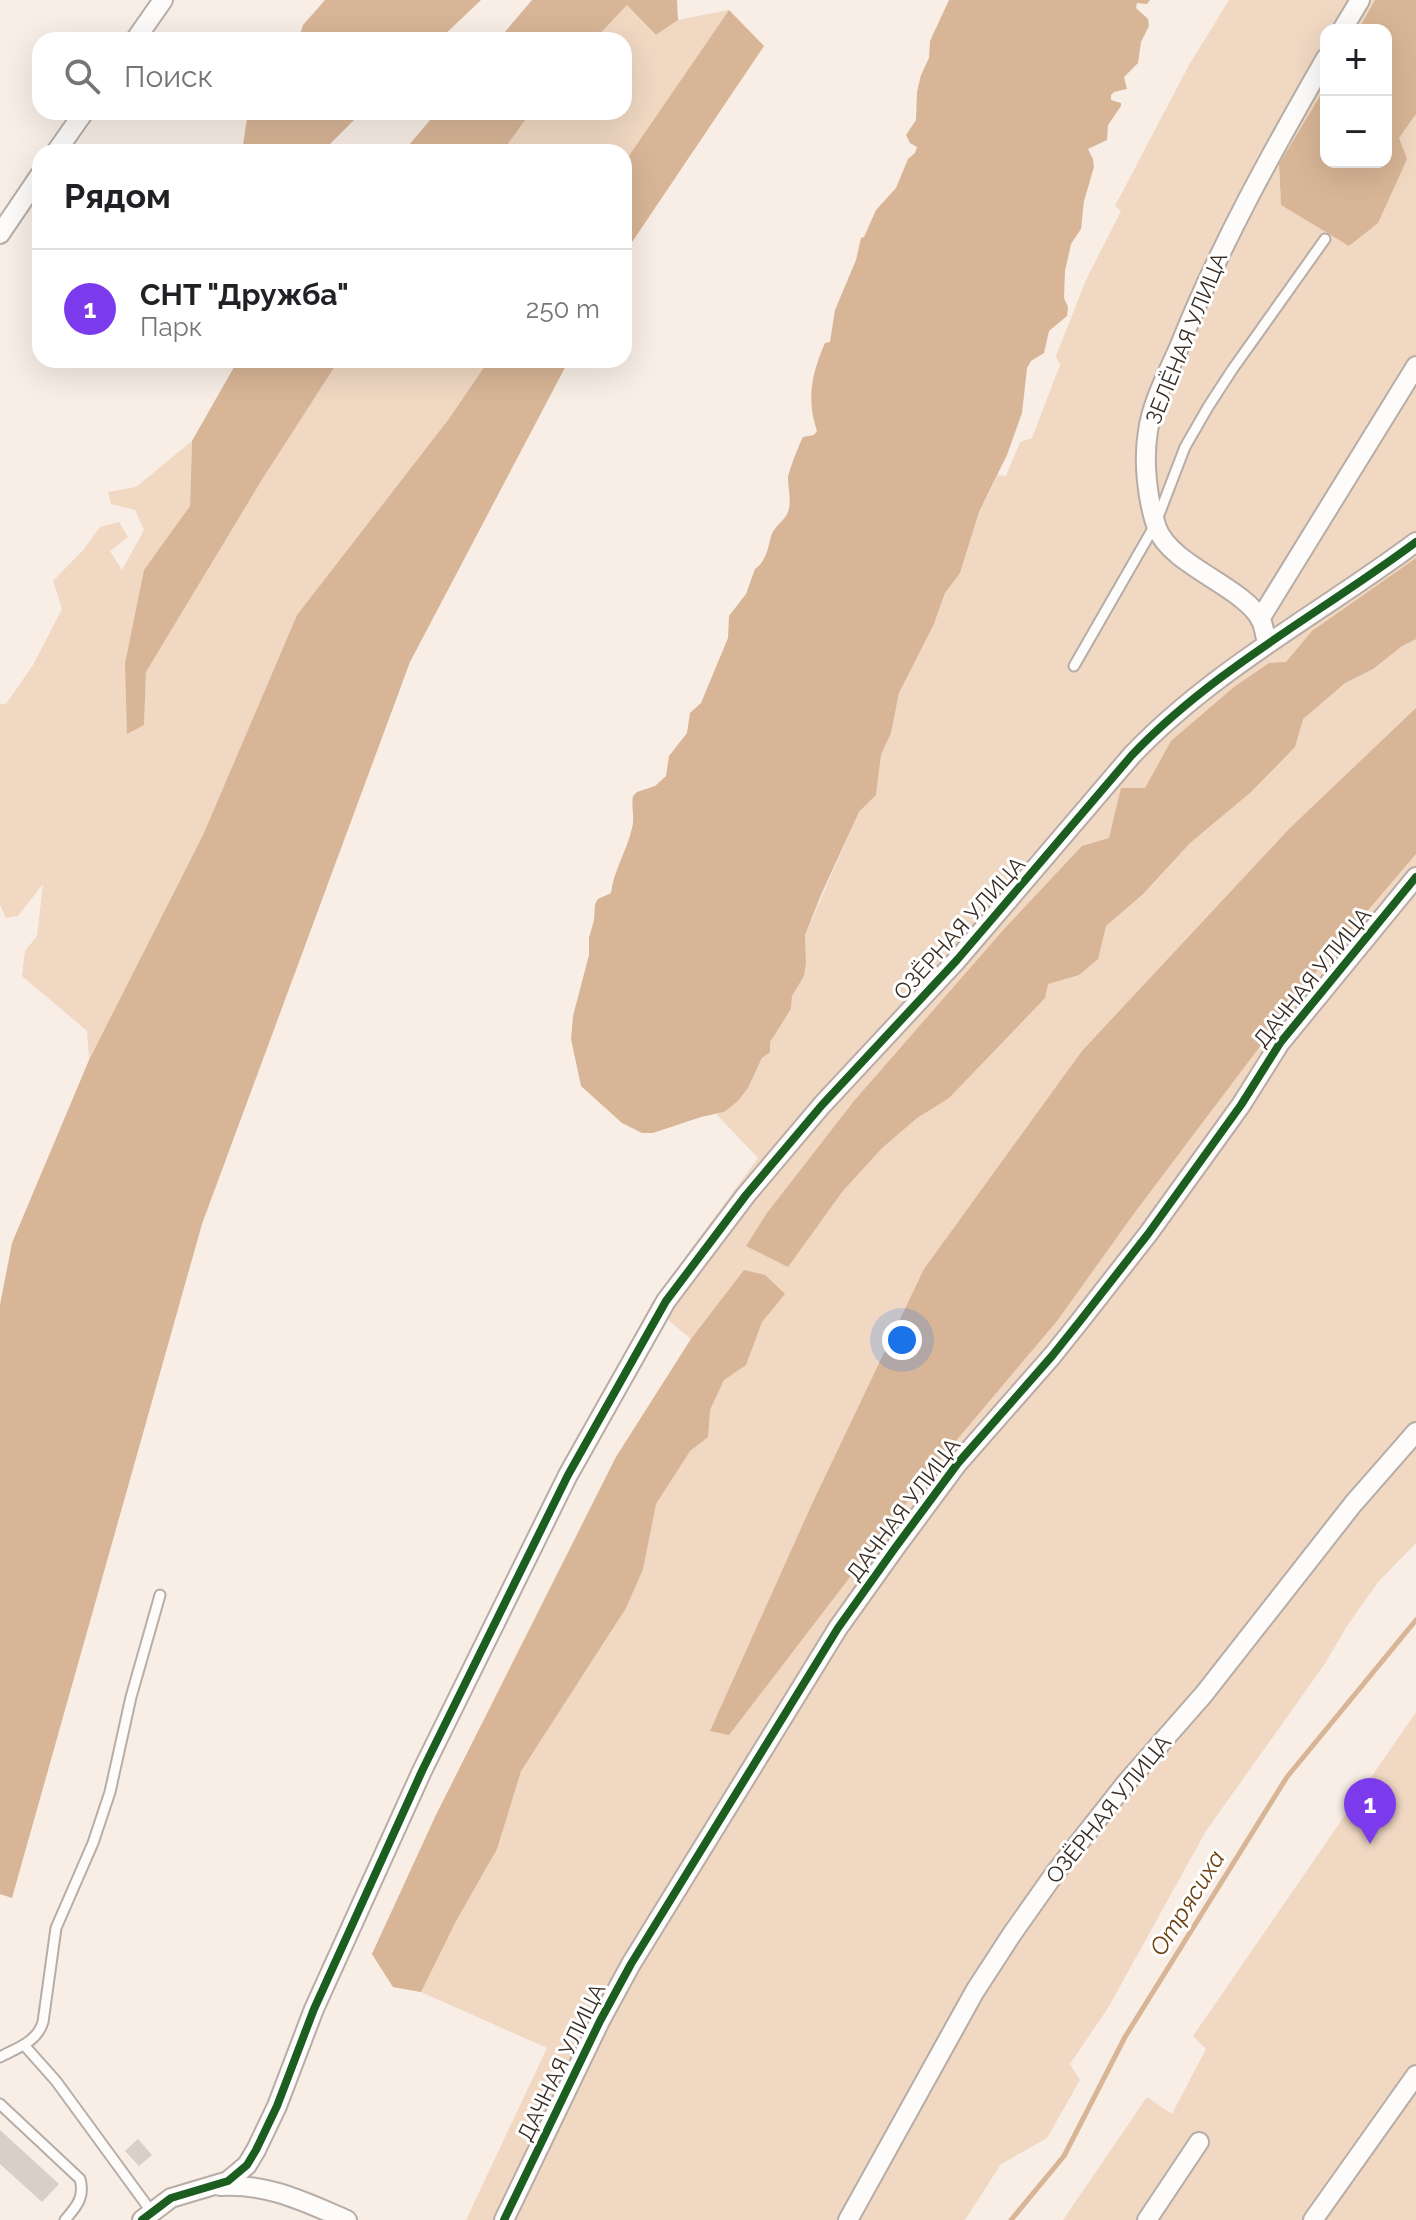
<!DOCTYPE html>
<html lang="ru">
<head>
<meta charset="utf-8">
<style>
	body { margin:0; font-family:Raleway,sans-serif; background:#f6f6f6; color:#202124 }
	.controls { position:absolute; right:24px; top:24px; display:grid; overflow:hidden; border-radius:16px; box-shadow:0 8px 32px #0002 }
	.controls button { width:72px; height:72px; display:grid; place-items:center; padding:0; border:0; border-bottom:2px solid #e0e0e0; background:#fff; color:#202124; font:40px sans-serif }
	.you { position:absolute; left:902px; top:1340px; width:28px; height:28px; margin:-20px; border:6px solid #fff; border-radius:50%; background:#1a73e8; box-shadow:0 0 0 12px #1a73e833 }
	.badge { display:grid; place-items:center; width:52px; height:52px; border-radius:50%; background:#7c3aed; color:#fff; font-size:26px; font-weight:700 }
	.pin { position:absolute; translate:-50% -66px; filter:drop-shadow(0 2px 4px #0008) }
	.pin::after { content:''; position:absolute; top:42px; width:28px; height:24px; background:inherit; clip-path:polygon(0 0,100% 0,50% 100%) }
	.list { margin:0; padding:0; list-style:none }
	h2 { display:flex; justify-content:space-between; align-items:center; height:104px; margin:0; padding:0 32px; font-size:34px }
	h2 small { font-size:26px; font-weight:400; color:#757577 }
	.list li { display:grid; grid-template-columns:52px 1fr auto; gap:24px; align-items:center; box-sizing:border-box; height:120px; padding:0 32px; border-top:2px solid #e0e0e0 }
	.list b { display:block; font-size:30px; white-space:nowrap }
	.list p { margin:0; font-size:26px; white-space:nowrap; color:#757577 }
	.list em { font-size:26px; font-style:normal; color:#757577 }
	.icon { flex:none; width:44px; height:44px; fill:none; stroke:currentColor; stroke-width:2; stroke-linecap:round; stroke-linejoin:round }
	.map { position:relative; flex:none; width:1416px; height:2220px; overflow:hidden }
	.search { position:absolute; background:#fff; box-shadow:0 8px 32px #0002; left:32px; top:32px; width:600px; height:88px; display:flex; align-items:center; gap:20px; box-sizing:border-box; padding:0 28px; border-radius:24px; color:#757577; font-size:30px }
	.panel { position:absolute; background:#fff; box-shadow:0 8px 32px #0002; left:32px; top:144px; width:600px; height:224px; border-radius:24px }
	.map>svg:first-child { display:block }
</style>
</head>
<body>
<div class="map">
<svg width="1416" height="2220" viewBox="0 0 1416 2220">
	<rect width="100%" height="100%" fill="#f8eee6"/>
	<g fill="#f0d8c3">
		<path d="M1229,0H1375L1358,30H1326V86L1279,164L1281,205L1350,246L1399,138L1416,114V1543L1379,1581L1347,1626L1324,1665L1206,1831L1108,2008L1070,2064L1080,2080L1047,2138L1001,2164L965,2220H466L547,2048L421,1992L393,1987L372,1954L436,1815L616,1457L691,1339L650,1305L758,1158L717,1115L738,1101L748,1088L776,1030L791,1010L792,996L804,976L806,964L805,935L859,812L876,795L881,755L891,733L899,693L934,624L945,593L960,573L979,512L998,475L1006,476L1020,442L1032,438L1060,365L1056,356L1086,280L1121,211L1115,206L1189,65Z"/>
		<path d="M627,4L656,35L678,20L729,10L624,163V152H502L531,112H624V40H594Z"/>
		<path d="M339,360H489L448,420L297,615L203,835L89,1060L87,1031L22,976L25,951L37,936L43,884L18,916L6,918L0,905V704H6L33,665L62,609L53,581L84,549L100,527L119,522L128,537L110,551L122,570L144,530L135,510L111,504L108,492L136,487L192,441L190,506L144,571L125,663L144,725L146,672L263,478Z"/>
		<path d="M1416,1712V2220H1063L1147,2097L1172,2114L1206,2049L1193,2036Z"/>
	</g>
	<g fill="#d8b596">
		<path d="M325,0H481L439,40H298L303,25Z"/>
		<path d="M532,0H677L678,20L656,35L627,5L594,40H498Z"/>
		<path d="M949,0H1150L1147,4L1137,3L1136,8L1148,19L1149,26L1141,42L1138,63L1124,77L1127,89L1114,92L1111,95V100L1121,103V106L1108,125L1107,140L1088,149L1093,159L1094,167L1084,201L1081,229L1071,244L1065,271L1064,298L1068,307L1067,316L1049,331L1044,353L1031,361L1027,368L1022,413L1007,455L979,512L960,573L945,593L934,624L899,693L891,733L881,755L876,795L859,812L821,895L805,935L806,964L804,976L792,996L791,1009L770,1042V1052L762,1058L748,1088L738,1101L724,1112L701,1117L653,1133H642L622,1123L581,1086L571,1039L573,1016L589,955V938L594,920L595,904L598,899L611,893C614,869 627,851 632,828C635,817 631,807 633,796L637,792L655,786L666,776L669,756L687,733L690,713L701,703L728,638L729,616L746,594L755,569C766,561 768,549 771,536C775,526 781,523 786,516C793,504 788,490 788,478C788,473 800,442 803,437L814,435L817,431C806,399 812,373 825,343L830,342L835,310L856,260L861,238L864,237L876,210L896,188L908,159L915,153L917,147L910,143L906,135L916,120L917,92L921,75L929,58L930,41Z"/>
		<path d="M1375,0H1416V114L1399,138L1407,159L1378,223L1349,246L1281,205L1279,164L1326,86V162H1386V30H1358Z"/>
		<path d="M729,10L764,46L624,254V163Z"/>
		<path d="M248,112H362L322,152H242Z"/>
		<path d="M437,112H531L502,152H403Z"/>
		<path d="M238,360H339L263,478L146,672L144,725L127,734L125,663L144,570L190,506L192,441Z"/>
		<path d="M489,360H569L410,662L202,1224L12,1898L0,1894V1305L12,1243L89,1060L203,835L297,615L448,420Z"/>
		<path d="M1416,558V639L1402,646L1373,669L1345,683L1303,719L1295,747L1251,792L1190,843L1143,894L1106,926L1098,959L1079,975L1048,984L1045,998L949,1098L917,1118L882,1148L842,1192L788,1267L746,1246L767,1213L854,1101L1005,928L1082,846L1109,838L1121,788H1145L1171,741L1234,687L1269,663L1286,662L1312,631Z"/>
		<path d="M1416,708V854L1323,963L1135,1212L1057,1321L938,1462L729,1735L710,1731L812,1504L924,1269L1082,1051L1289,829Z"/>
		<path d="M744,1270L765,1275L785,1294L762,1322L746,1365L724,1380L710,1410L708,1437L690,1451L656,1504L643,1569L626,1608L521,1771L497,1849L456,1921L421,1992L393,1987L372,1954L436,1815L616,1457L691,1339Z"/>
	</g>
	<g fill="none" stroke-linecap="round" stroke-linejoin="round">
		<path stroke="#d8b596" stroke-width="5" d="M1011,2220L1064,2156L1125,2037L1287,1777L1416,1620"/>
	</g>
	<g fill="#d8cfc7">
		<path d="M0,2130L59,2184L42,2202L0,2164Z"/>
		<path d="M138,2139L152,2155L139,2166L125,2151Z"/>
	</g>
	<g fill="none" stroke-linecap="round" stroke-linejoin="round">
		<defs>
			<g id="lane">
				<path d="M1074,666L1155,525L1185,447L1208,407L1232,370L1325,239"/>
				<path d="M24,2045L56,2081L151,2211"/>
				<path d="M0,2057C17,2048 37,2042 43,2022L56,1928L93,1843L110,1792L131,1697L160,1595"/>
				<path d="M0,2104L80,2179C85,2197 77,2206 65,2220"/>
			</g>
			<g id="street">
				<path d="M1342,30L1360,0"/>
				<path d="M135,40L163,0"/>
				<path d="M56,152L84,112"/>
				<path d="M0,234L40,175"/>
				<path d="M1260,619L1416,366"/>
				<path d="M1267,643C1265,636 1264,626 1261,620C1244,587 1170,565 1157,528C1147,500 1143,460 1148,431C1152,402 1168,373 1180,345C1220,245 1272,152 1326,58"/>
				<path d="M220,2186C268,2183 305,2202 347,2220"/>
				<path d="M142,2220L171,2198L228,2181L247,2165L256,2150L277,2106L314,2009L422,1771L568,1475L666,1301L746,1195L822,1105L957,960L1132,755C1214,669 1321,613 1416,542"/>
				<path d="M504,2220L600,2021L631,1964L838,1628L895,1548L958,1463L1052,1356L1080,1321L1148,1234L1241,1105L1280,1043L1416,877"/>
				<path d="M848,2220L975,1991L1012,1934L1055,1873L1126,1783L1204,1694L1353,1504L1416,1432"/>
				<path d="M1147,2220L1199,2142"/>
				<path d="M1313,2220L1416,2075"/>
			</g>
		</defs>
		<use href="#lane" stroke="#b7ada6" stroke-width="13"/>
		<use href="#street" stroke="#b7ada6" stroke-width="22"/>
		<use href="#lane" stroke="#fefcfb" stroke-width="9"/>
		<use href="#street" stroke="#fefcfb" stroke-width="18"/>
		<defs>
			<g id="cycleway">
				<path d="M142,2220L171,2198L228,2181L247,2165L256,2150L277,2106L314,2009L422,1771L568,1475L666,1301L746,1195L822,1105L957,960L1132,755C1214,669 1321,613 1416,542"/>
				<path d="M504,2220L600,2021L631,1964L838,1628L895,1548L958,1463L1052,1356L1080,1321L1148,1234L1241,1105L1280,1043L1416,877"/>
			</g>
		</defs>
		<use href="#cycleway" stroke="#fff" stroke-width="13"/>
		<use href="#cycleway" stroke="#1b5e20" stroke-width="8"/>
	</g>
	<g text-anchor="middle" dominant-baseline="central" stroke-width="6" stroke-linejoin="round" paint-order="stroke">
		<g font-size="22" fill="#382d24" stroke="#fff">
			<text transform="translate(1186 338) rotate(-68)">ЗЕЛЁНАЯ УЛИЦА</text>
			<text transform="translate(959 928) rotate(-48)">ОЗЁРНАЯ УЛИЦА</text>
			<text transform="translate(1312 977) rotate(-51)">ДАЧНАЯ УЛИЦА</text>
			<text transform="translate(903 1509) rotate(-53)">ДАЧНАЯ УЛИЦА</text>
			<text transform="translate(1108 1809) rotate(-51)">ОЗЁРНАЯ УЛИЦА</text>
			<text transform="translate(561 2062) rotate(-64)">ДАЧНАЯ УЛИЦА</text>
		</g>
		<g font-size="24" font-style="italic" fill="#6b3e0c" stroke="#fff">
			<text transform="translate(1187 1903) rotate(-58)">Отрясиха</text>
		</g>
	</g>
</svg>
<div class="controls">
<button>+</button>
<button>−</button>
</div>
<div class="you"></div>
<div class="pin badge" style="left:1370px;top:1844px">1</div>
<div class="search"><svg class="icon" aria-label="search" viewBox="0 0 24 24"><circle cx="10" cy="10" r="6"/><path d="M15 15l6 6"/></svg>Поиск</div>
<section class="panel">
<h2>Рядом<small></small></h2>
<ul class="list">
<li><span class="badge">1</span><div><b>СНТ &quot;Дружба&quot;</b><p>Парк</p></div><em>250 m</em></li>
</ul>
</section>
</div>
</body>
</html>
